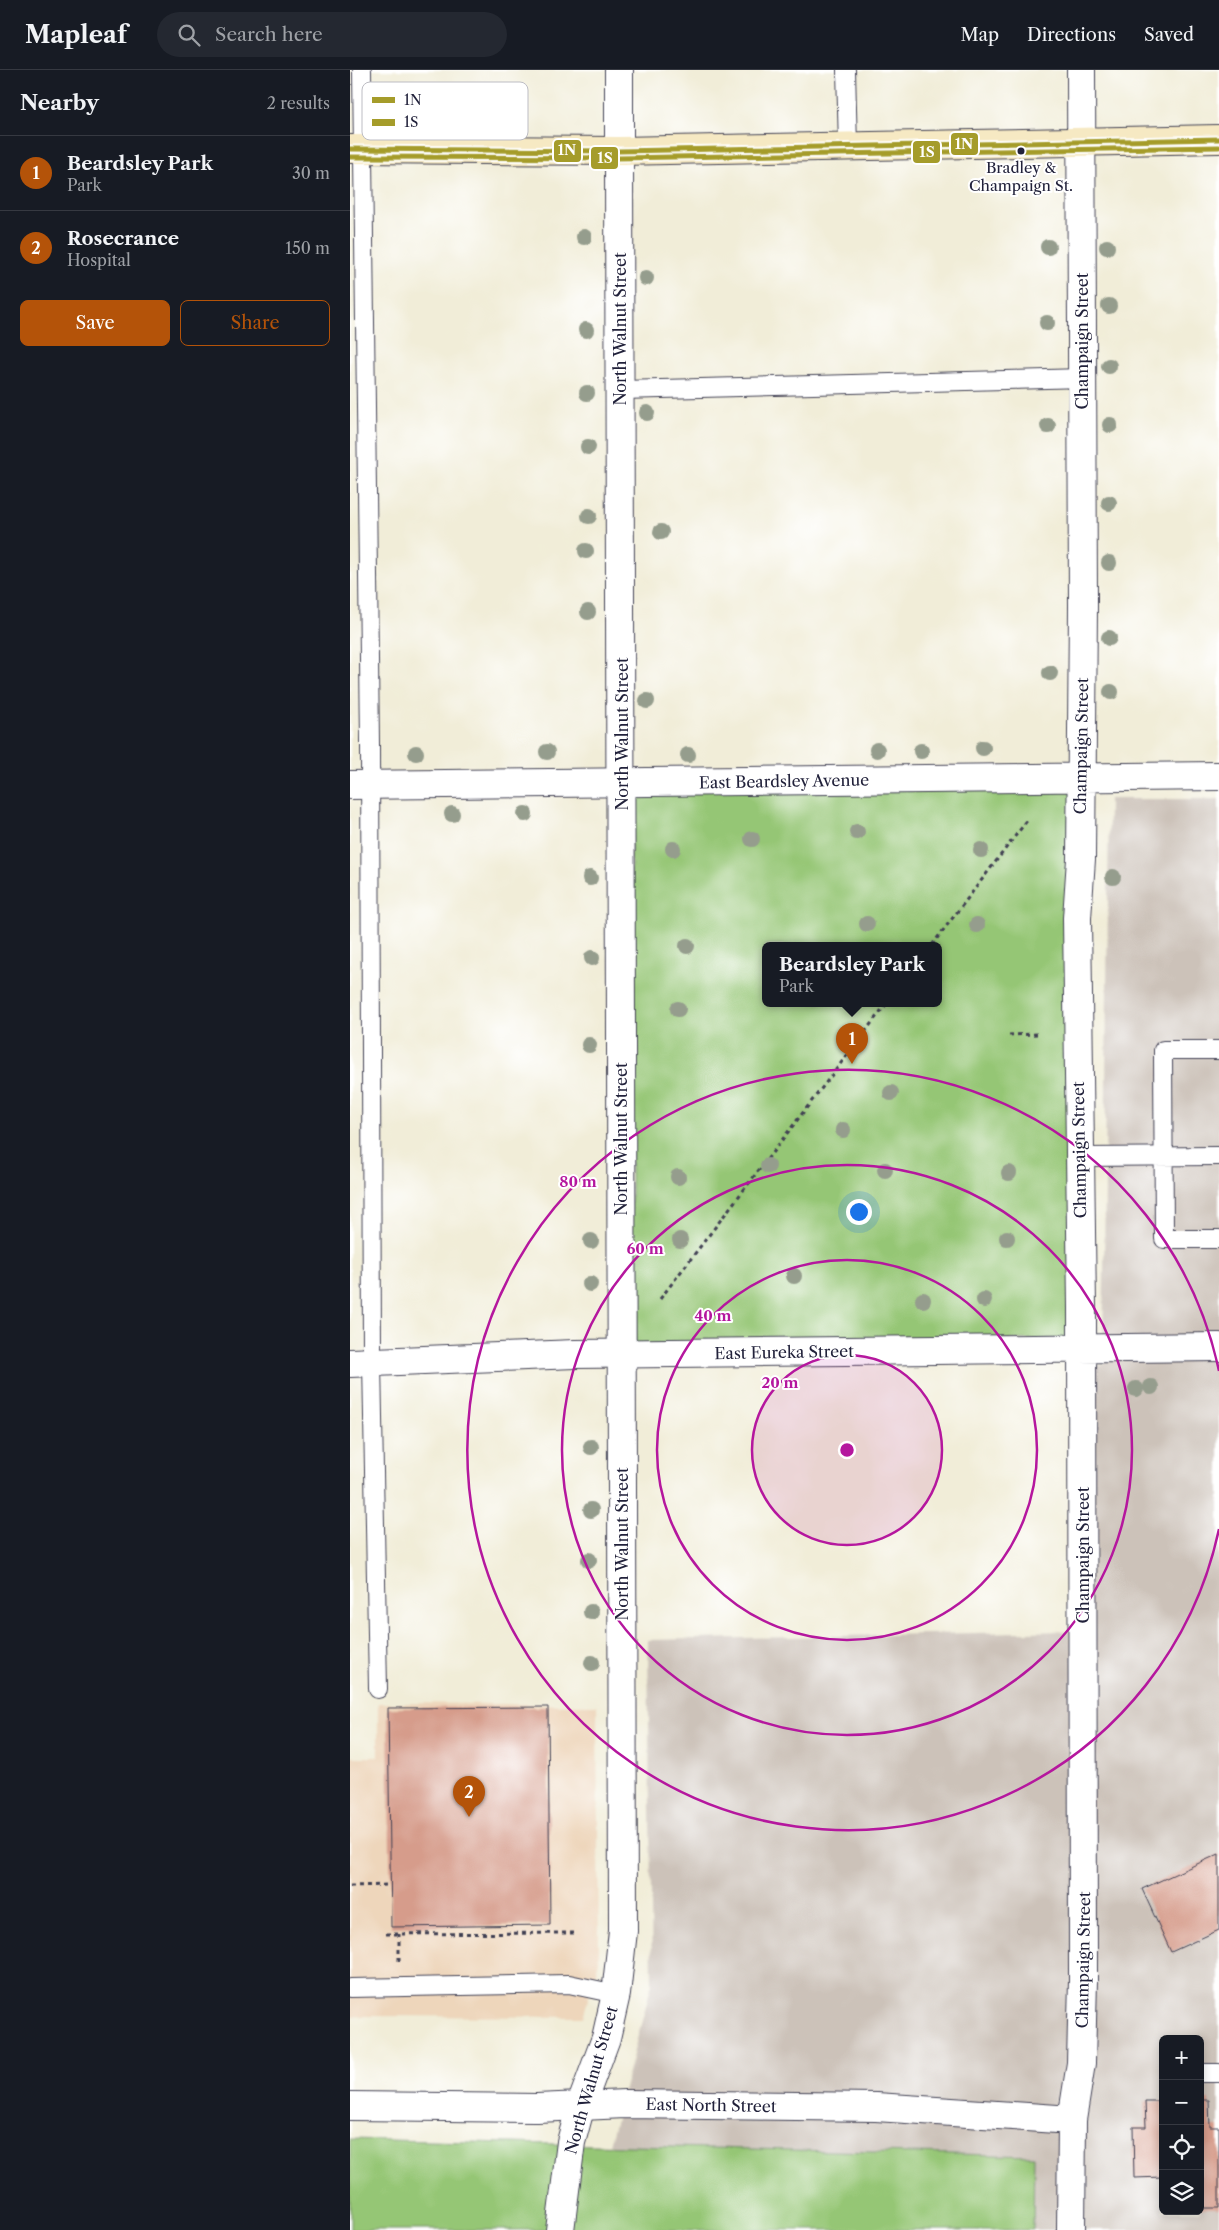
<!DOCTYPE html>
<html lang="en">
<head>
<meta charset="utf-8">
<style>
	:root { --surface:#171b24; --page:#242831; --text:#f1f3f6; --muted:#9ea1a6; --line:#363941; --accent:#b45309 }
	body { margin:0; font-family:"Libre Caslon Text",serif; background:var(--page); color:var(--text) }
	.controls { position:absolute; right:15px; bottom:15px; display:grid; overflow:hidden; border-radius:8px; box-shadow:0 2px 8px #0003 }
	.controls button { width:45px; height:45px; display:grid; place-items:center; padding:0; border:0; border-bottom:1px solid var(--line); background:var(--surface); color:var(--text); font:25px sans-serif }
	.you { position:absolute; left:508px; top:1141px; width:18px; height:18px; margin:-12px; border:4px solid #fff; border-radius:50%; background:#1a73e8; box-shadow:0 0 0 8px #1a73e833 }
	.badge { display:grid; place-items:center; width:32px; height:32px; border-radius:50%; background:var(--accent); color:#fff; font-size:16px; font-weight:700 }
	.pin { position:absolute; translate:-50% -41px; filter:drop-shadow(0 1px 2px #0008) }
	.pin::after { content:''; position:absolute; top:26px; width:18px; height:15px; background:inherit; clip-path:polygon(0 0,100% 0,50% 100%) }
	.popup { position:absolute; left:412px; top:872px; width:180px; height:65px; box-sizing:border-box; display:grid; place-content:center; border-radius:8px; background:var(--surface); filter:drop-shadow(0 1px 4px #0005); font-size:16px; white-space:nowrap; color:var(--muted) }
	.popup b { font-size:19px; color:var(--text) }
	.popup::after { content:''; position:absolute; left:50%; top:100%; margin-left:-10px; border:10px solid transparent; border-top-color:var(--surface) }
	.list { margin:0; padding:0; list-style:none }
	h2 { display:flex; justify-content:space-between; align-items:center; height:65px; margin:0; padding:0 20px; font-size:21px }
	h2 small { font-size:16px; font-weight:400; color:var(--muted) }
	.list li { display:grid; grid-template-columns:32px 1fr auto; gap:15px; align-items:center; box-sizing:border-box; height:75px; padding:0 20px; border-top:1px solid var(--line) }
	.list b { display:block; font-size:19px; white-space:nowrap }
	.list p { margin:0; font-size:16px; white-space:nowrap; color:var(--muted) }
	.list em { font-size:16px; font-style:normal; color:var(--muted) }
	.actions { display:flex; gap:10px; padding:15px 20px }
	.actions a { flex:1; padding:11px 0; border:1px solid var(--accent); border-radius:8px; text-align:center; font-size:18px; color:var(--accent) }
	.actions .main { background:var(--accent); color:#fff }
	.icon { flex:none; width:28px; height:28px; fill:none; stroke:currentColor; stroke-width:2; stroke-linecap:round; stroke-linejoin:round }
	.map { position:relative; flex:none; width:869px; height:2160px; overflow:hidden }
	header { display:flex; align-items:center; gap:30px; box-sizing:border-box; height:70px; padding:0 25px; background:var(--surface); border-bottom:1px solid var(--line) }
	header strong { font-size:24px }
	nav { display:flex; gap:28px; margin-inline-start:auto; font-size:18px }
	.search { width:350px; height:45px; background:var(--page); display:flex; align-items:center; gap:12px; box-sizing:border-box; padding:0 18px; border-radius:28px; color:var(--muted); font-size:19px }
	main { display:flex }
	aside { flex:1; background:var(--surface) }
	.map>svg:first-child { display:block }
	.built { fill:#eed6bb }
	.industrial { fill:#ccc2b9; fill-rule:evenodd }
	.green { fill:#95c675; stroke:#5c7458; fill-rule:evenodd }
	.building { fill:#d69c8b }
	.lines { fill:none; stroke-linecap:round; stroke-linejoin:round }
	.service-casing { stroke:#414053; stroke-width:20 }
	.minor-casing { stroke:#414053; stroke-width:30 }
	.tertiary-casing { stroke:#414053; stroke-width:30 }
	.secondary-casing { stroke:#414053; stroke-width:30 }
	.path { stroke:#414053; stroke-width:3; stroke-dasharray:4 4; stroke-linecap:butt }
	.service { stroke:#fff; stroke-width:18 }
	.minor { stroke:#fff; stroke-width:28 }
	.tertiary { stroke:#fff; stroke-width:28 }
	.secondary { stroke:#f6e9c3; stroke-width:28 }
	.bus-1-casing { stroke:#fff; stroke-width:9 }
	.bus-2-casing { stroke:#fff; stroke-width:9 }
	.bus-1 { stroke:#a59c2a; stroke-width:5 }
	.bus-2 { stroke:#a59c2a; stroke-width:5 }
	.tree { fill:#959d8d }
	.ring { fill:none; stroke:#b5179e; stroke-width:2.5 }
	.bus-dot { fill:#22223b; stroke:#fff; stroke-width:2 }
	.labels { text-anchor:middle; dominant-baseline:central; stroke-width:4; stroke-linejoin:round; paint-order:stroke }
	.bus-label { font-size:15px; fill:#22223b; stroke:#fff }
	.street-label { font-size:16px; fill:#22223b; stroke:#fff }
	.key { fill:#fff; stroke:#bdbdc4; stroke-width:1 }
	.key-label { font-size:14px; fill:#22223b }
	.centre { fill:#b5179e; stroke:#fff; stroke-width:2.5 }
	.ring-label { font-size:15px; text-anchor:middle; font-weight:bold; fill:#b5179e; stroke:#fff; stroke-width:4; stroke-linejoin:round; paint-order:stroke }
	.line-badge { stroke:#fff; stroke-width:2 }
	.badge-label { font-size:14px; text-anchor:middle; font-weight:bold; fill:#fff }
</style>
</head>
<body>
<header>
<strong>Mapleaf</strong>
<div class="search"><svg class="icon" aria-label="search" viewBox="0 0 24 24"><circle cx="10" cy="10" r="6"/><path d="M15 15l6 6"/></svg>Search here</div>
<nav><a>Map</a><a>Directions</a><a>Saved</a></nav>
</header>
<main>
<aside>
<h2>Nearby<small>2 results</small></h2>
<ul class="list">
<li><span class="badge">1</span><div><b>Beardsley Park</b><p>Park</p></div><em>30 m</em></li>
<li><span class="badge">2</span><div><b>Rosecrance</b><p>Hospital</p></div><em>150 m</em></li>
</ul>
<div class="actions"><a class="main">Save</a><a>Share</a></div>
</aside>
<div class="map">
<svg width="869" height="2160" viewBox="0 0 869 2160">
	<rect width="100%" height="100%" fill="#fff"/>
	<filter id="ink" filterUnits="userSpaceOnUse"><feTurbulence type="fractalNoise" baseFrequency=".02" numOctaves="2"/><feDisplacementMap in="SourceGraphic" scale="10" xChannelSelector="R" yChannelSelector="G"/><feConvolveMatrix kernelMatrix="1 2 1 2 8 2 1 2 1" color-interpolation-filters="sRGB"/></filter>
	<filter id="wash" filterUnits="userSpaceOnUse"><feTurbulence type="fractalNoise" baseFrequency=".0096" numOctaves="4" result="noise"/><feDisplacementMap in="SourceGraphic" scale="20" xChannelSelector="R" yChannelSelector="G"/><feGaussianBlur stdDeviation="1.12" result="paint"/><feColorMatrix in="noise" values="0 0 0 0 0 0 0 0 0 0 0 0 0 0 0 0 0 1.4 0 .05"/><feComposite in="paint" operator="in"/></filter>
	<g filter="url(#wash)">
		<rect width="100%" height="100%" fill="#f1edd8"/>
		<path class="built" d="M28,1633l219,2 2,256 -16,56 -233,-1v-259h28z"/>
		<path class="industrial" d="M759,729h110v1431h-869v-91l259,6 43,-162 -4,-343 424,-9v-261l31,-5zM813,1969h37v172h-37z"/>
		<path class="green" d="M724,712l-1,557 -442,6v-556zM416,875h172v58h-172z
			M0,2069l684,17 -1,74h-683z"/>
		<g id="blocks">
			<path class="building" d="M198,1637l2,218 -159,2 -3,-219z
				M869,1784v76l-48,22 -29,-63z
				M850,2030h9l1,27h9v81h-19z
				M795,2031h18v76l-29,1 -1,-51h13z"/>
		</g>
	</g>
	<g filter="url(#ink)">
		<use href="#blocks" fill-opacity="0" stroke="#414053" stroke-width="1"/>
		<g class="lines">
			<defs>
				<path id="service" d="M12,0l8,673 2,619 6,327
					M496,0l2,77
					M271,320l462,-12
					M869,980h-56l1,189h55
					M729,1087l140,-1
					M0,1918l219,-4 47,10
					M850,2003h19"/>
				<path id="minor" d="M269,0v81
					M0,715l869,-9
					M0,1293l225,-9 644,-7
					M0,2036l187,2 88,-4 251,3 196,13
					M721,2160l1,-110 9,-57 2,-83 -1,-672 -5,-390 4,-59 2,-254 -2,-535"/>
				<path id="tertiary" d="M210,2160l11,-88 10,-37 25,-67 10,-44 7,-63 -4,-1780"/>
				<path id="secondary" d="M0,79l269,2 600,-12"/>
			</defs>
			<use href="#service" class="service-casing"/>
			<use href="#minor" class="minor-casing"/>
			<use href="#tertiary" class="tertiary-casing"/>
			<use href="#secondary" class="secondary-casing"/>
			<path class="path" d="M582,875l97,-127
				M659,965l31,-1
				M310,1229l227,-296
				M0,1816l40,-1
				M36,1864l190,-1
				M49,1891v-27"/>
			<use href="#service" class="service"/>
			<use href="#minor" class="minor"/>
			<use href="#tertiary" class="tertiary"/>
			<use href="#secondary" class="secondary"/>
			<defs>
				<path id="bus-1" d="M0,79l269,2 600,-12"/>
				<path id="bus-2" d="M0,87l269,1 600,-11"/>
			</defs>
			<use href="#bus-1" class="bus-1-casing"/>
			<use href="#bus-2" class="bus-2-casing"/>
			<use href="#bus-1" class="bus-1"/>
			<use href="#bus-2" class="bus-2"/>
		</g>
		<g class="tree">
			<circle cx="234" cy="167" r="8"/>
			<circle cx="698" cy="177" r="8"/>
			<circle cx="757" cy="177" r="8"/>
			<circle cx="296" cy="208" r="8"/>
			<circle cx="759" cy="236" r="8"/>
			<circle cx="697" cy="253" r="8"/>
			<circle cx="236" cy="260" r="8"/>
			<circle cx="759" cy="296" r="8"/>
			<circle cx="237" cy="323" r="8"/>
			<circle cx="297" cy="343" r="8"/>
			<circle cx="760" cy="355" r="8"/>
			<circle cx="698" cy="356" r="8"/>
			<circle cx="238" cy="377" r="8"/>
			<circle cx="759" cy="433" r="8"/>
			<circle cx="239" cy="446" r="8"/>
			<circle cx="311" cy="462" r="8"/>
			<circle cx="236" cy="481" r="8"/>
			<circle cx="759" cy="493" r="8"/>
			<circle cx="238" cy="542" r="8"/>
			<circle cx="759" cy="568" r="8"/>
			<circle cx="700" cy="603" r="8"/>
			<circle cx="761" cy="622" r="8"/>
			<circle cx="297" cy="631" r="8"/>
			<circle cx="633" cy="678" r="8"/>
			<circle cx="527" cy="680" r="8"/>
			<circle cx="571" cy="681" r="8"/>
			<circle cx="197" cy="682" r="8"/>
			<circle cx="66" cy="683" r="8"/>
			<circle cx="338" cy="685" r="8"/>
			<circle cx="102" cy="744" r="8"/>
			<circle cx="175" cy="744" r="8"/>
			<circle cx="507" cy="762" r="8"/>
			<circle cx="402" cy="769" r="8"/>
			<circle cx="323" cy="779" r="8"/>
			<circle cx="631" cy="780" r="8"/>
			<circle cx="763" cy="807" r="8"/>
			<circle cx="240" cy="808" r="8"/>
			<circle cx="517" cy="854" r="8"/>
			<circle cx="627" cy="855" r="8"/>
			<circle cx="337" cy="876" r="8"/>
			<circle cx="242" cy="888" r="8"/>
			<circle cx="328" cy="939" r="8"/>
			<circle cx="239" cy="975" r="8"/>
			<circle cx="541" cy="1023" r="8"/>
			<circle cx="493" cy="1060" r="8"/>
			<circle cx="418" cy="1096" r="8"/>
			<circle cx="535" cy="1100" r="8"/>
			<circle cx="659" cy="1103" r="8"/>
			<circle cx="328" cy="1107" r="8"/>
			<circle cx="657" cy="1168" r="8"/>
			<circle cx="330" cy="1170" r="8"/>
			<circle cx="241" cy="1171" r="8"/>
			<circle cx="444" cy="1206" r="8"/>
			<circle cx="240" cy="1214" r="8"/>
			<circle cx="573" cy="1230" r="8"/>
			<circle cx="634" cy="1230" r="8"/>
			<circle cx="801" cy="1317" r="8"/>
			<circle cx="786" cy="1319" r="8"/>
			<circle cx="241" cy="1377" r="8"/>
			<circle cx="241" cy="1440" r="8"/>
			<circle cx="239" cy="1490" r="8"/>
			<circle cx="241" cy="1542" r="8"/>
			<circle cx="242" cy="1593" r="8"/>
		</g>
	</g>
	<circle cx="497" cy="1380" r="95" fill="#b5179e" fill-opacity=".12"/>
	<g class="ring">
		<circle cx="497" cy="1380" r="95"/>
		<circle cx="497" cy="1380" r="190"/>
		<circle cx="497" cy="1380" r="285"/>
		<path d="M869 1459A380 380 0 1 1 869 1301"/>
	</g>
	<circle class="bus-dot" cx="671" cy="81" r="4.5"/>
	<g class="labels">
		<g class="bus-label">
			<text x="671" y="97">Bradley &amp;<tspan x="671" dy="18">Champaign St.</tspan></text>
		</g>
		<g class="street-label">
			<text transform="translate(270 259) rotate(-90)">North Walnut Street</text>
			<text transform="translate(732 271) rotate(-90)">Champaign Street</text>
			<text transform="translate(272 664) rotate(-90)">North Walnut Street</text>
			<text transform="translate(731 676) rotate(-89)">Champaign Street</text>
			<text transform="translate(434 711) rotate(-1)">East Beardsley Avenue</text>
			<text transform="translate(271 1069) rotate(-90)">North Walnut Street</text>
			<text transform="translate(729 1080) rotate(-91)">Champaign Street</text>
			<text transform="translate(434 1282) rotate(-1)">East Eureka Street</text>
			<text transform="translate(272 1474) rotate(-90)">North Walnut Street</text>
			<text transform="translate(733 1485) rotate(-90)">Champaign Street</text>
			<text transform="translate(733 1890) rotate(-89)">Champaign Street</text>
			<text transform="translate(241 2010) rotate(-74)">North Walnut Street</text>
			<text transform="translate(361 2035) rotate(1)">East North Street</text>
		</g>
	</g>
	<rect x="12" y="12" width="166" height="58" rx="8" class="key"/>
	<rect x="22" y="27" width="23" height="6" fill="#a59c2a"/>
	<rect x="22" y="49" width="23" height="7" fill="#a59c2a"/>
	<g class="key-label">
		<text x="54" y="35">1N</text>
		<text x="54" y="57">1S</text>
	</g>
	<circle cx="497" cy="1380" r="8" class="centre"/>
	<g class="ring-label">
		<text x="228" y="1117">80 m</text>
		<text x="295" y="1184">60 m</text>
		<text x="363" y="1251">40 m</text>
		<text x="430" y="1318">20 m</text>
	</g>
	<g class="line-badge">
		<rect x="600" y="62" width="29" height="24" rx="5" fill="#a59c2a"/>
		<rect x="203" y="69" width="29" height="24" rx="5" fill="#a59c2a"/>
		<rect x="562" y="70" width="29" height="24" rx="5" fill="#a59c2a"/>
		<rect x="240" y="76" width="29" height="24" rx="5" fill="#a59c2a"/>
	</g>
	<g class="badge-label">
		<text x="614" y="79">1N</text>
		<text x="217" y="85">1N</text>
		<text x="577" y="87">1S</text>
		<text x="255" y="93">1S</text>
	</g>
</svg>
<div class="controls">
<button>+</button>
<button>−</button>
<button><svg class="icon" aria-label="locate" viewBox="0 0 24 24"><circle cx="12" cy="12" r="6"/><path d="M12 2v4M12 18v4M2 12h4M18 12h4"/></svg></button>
<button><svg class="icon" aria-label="layers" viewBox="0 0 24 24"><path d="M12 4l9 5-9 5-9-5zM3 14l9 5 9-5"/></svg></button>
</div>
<div class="you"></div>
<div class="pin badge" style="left:502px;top:994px">1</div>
<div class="popup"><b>Beardsley Park</b>Park</div>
<div class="pin badge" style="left:119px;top:1747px">2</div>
</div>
</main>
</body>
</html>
